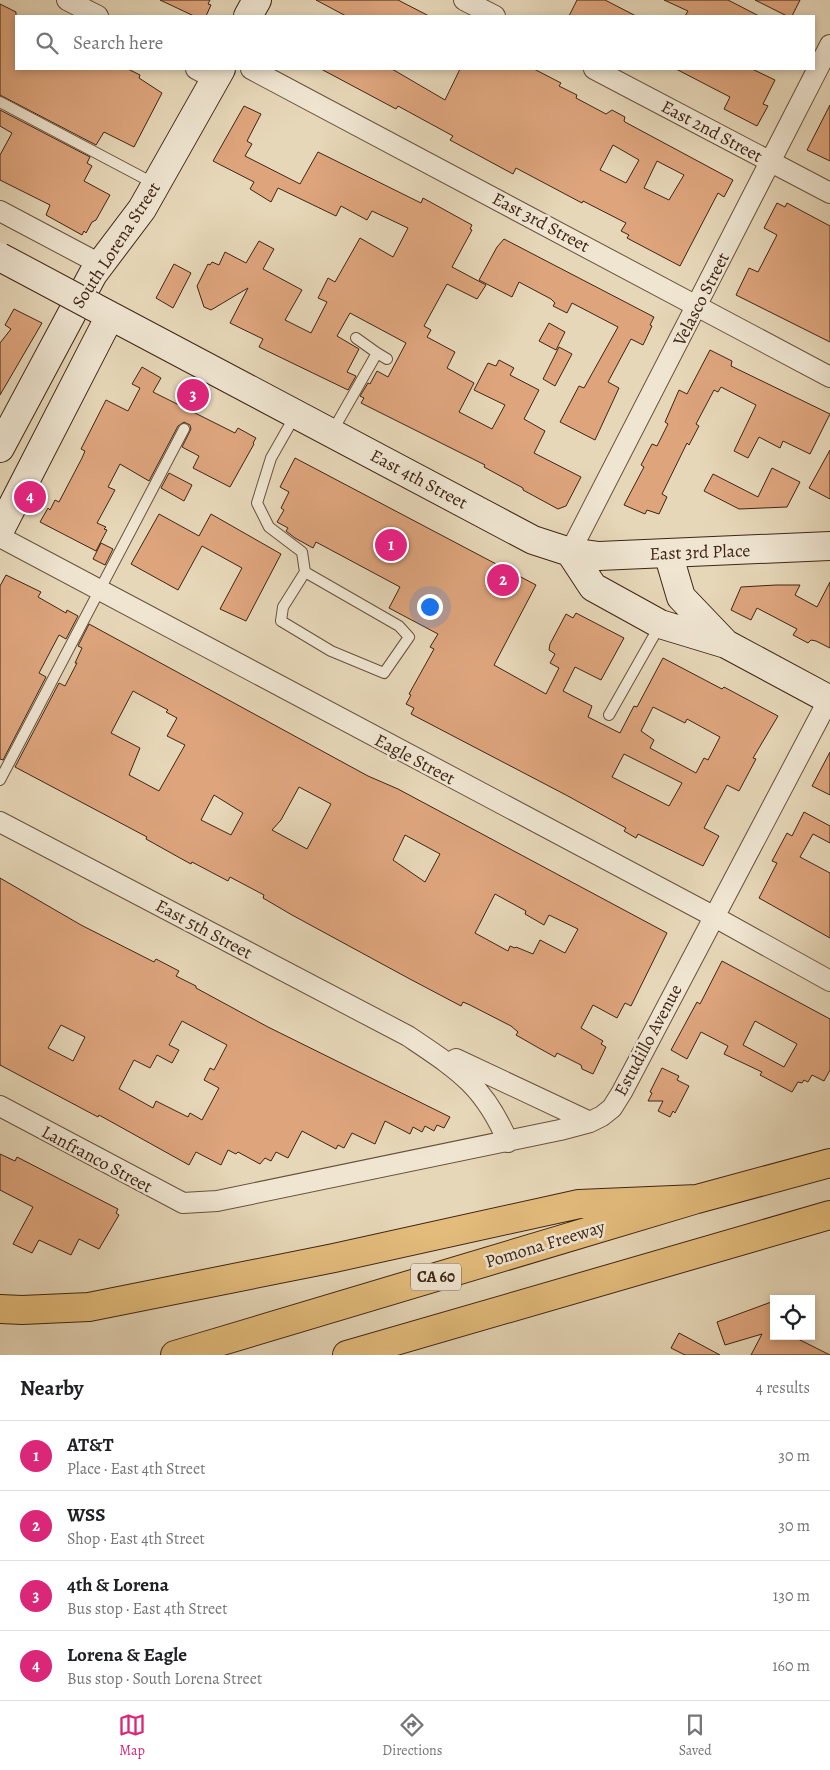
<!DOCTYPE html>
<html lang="en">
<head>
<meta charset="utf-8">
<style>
	:root { --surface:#fff; --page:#f6f6f6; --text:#202124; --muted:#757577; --line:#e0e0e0; --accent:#db2777 }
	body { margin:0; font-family:Alegreya,serif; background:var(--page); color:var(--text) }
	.controls { position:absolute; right:15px; bottom:15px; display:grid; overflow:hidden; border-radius:0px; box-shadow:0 2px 8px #0003 }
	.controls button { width:45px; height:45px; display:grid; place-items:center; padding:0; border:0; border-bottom:1px solid var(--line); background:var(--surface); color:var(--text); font:25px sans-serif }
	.you { position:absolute; left:429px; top:606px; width:18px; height:18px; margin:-12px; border:4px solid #fff; border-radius:50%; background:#1a73e8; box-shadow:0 0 0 8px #1a73e833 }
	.badge { display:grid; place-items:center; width:32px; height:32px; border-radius:50%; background:var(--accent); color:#fff; font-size:16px; font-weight:700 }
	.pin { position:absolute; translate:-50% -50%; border:2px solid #fff; box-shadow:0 1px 5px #0006 }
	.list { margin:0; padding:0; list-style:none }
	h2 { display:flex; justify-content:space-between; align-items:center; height:65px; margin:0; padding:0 20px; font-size:21px }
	h2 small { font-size:16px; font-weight:400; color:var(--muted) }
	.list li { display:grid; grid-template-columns:32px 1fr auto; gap:15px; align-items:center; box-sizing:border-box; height:70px; padding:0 20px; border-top:1px solid var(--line) }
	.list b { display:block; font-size:19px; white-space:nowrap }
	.list p { margin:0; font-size:16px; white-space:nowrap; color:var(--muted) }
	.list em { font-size:16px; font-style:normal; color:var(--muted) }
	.icon { flex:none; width:28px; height:28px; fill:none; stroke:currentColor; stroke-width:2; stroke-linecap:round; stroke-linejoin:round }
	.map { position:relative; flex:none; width:830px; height:1355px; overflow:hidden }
	.search { position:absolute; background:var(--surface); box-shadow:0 2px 8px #0003; left:15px; right:15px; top:15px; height:55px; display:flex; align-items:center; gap:12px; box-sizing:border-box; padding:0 18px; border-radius:0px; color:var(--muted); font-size:19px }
	.sheet { height:345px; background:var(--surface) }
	nav { display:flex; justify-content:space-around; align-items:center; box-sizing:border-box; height:70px; border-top:1px solid var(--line); background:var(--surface); font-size:14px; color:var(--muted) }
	nav a { display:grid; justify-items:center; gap:2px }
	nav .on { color:var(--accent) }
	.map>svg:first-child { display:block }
	.building { fill:#dea57d; stroke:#3f2514; fill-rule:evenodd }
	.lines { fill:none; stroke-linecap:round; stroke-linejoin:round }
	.lane-casing { stroke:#69523d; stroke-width:12 }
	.street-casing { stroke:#69523d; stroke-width:22 }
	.secondary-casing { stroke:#3f2514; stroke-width:30 }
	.highway-casing { stroke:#3f2514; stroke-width:30 }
	.lane { stroke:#efe5d1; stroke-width:10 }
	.street { stroke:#efe5d1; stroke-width:20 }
	.secondary { stroke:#efe5d1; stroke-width:28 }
	.highway { stroke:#e3bc7c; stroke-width:28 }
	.secondary-bridge-casing { stroke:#3f2514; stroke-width:30; stroke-linecap:butt }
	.secondary-bridge { stroke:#efe5d1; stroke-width:28 }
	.labels { text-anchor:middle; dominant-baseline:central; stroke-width:5; stroke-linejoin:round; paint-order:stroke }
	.shield { fill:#efe5d1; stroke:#745f4d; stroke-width:1 }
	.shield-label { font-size:16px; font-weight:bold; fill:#3f2514 }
	.street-label { font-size:18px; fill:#3f2514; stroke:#efe5d1 }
</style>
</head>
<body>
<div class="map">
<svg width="830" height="1355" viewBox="0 0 830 1355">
	<rect width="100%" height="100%" fill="#e6d7b8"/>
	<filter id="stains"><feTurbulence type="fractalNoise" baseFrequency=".004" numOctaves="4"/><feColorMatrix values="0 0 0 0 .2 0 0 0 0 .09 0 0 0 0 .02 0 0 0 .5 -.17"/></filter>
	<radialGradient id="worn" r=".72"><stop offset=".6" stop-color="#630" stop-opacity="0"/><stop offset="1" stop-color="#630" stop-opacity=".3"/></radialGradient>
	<path class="building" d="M160,0h50l-2,4 3,1 -5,11h-12z
		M316,0h82l31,16h-83z
		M577,0h28l31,16h-67z
		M664,0h64l31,16h-74l3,-5z
		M755,0h45l-8,16h-5z
		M0,4l16,8v57h112l12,6 -1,3 23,15 -28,54 -30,-15 -8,13 -96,-50z
		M321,69h71l53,31 15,-31h74l27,14 -2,3 18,9 -1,3 30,16 6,-4 13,7 -1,4 1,1 108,58 -9,17 -6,-4 -38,73 -53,-28 2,-3 -8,-4 5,-8 -43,-22 -1,2 -66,-35 -3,6 -63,-34 3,-4 -55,-30 -2,3zM613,145l26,15 -13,23 -26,-13zM657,161l27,14 -15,25 -25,-12z
		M676,69h76l23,11 -12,24 5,2 -11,20 -33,-17 6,-12z
		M830,105v56l-23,-11z
		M244,106l17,8 -14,27 5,3 -7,12 55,28 18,-32 103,51 2,-5 49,27 -2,4 2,1 -20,37 34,18 -9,14 -30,-15 -23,42 7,4 -4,7 28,15 -8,16 27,15 -15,29 33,17 13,-24 -31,-15 14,-27 8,3 3,-6 15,8 -4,7 29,15 -15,29 21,12 -11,22 47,24 -15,29 -8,3 -35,-19v-2l-39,-21 1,-2 -124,-62 3,-5 -4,-2 8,-13 2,1 7,-13 11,6 18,-34 -56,-30 -13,23 22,13 -12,23 9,4 -8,14 -89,-43 4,-8 -33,-16 18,-35 -37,22 -7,-3 -7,-21 11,-22 2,1 2,-3 7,3 6,-13 21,11 13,-22 15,8 -11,20 39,21 -17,30 26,13 16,-31 -9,-4 10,-20 7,4 25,-44 33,19 15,-29 -36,-17 -5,9 -26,-14 -5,10 -58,-28 -7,14 -21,-13 4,-7 -41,-21z
		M0,110l90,47 -3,6 5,3 -8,15 26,14 -14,25 -4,2 -6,11 -2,-2 -2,4 -36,-20 4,-10 -50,-25v-25l12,-22 -12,-7z
		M777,203l8,4 2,-4 43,23v116l-94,-47 13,-27 9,4 19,-37 -13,-7z
		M504,239l150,78 -4,8 2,1 -9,19 -12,-6 -23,43 11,6 -24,52 -35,-18 19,-36 5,2 34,-61 -46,-24 -5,10 -14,-7 2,-3 -4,-4 -32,-17 -7,15 -33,-17 18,-33z
		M174,264l17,9 -18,35 -17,-10z
		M14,309l28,14 -42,72v-52l11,-14 -6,-4z
		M549,323l16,9 -9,18 -17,-9z
		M559,347l13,7 -17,32 -12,-7z
		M710,350l22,11 -1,5 99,48 -20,40 -27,-13 -3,7 -21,-11 -11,21 -14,-7 22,-46 -35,-18 -3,5 -4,-2 -18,34 3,2 -10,19 -2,-2 -25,51 5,3 -8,17 -12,-4 -2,4 -21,-9 20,-38 -3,-2 11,-21 5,2 11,-22 -3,-2 14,-32 8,4z
		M142,367l19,11 -8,14 82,41 3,-5 18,10 -3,5 1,1 -24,43 -37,-19 6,-12 -17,-9 9,-18 -1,-4 -6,-3 -6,4 -29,55 -29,-17 -12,23 7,3 -18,33 9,4 -2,2 3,1 -11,21 -56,-29 8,-14 2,2 5,-10 4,2 23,-44 3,-7 -4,-2 25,-49 22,11 12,-23 -8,-4z
		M830,450v49l-21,-11z
		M295,458l241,127 -42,80 25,14 27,15 13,-26 -9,-5 5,-9 -6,-4 1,-6 16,-30 7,4 3,-5 48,25 -23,42 -26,-13 -12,24 29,15 -4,11 32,16 14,-27 3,1 26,-49 59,31 2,-2 54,29 -25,42 3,1 -17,32 -12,-6 -23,43 15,8 -16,30 -65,-32 -2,4 -12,-7 2,-3 -60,-33 -155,-81 3,-6 -8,-4 5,-9 -2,-1 25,-45 -4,-2 8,-13 -49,-26 11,-21 -84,-45 -3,6 -18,-10 -9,-7 2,-3 -11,-6 7,-12 -3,-2 8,-16 -9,-5zM653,707l32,16 2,-4 33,18 -12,23 -4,-2 -8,15 -46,-25 4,-8 -13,-9zM624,754l58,29 -13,23 -57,-29z
		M772,468l28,14 -13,25 -48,2 -35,-18 9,-17 45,23z
		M169,473l23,12 -8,16 -23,-13z
		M159,514l40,22 12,-22 70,40 -35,67 -26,-12 22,-41 -40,-22 -24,44 -47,-26z
		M101,543l12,6 -8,16 -12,-6z
		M6,575l35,17 -3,5 28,16 1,-3 11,6 -12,23 -7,-4 -20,38 7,4 -43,83 -3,-1v-173z
		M830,582v66l-14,-7 -5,-1 -3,3 -15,-8 4,-6 -40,-21 -6,12 -20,-10 10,-23 35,-2h24l-5,10 22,12z
		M89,624l279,152 30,13 269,144 -36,73 -6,-3 -8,15 -24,-13 -12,23 22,13 -2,3 5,3 -13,27 -11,-5 -1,-4 -24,-12 -2,4 -18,-10 -21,-12 2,-3 -7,-6 -41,-21 -7,-3 -2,4 -53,-28 -116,-63 -29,-17 1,-3 -34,-18 -2,4 -36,-19 -1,2 -11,-6 -34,-19 1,-2 -132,-70 44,-84 6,3 12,-23h-2l7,-15 -4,-2zM133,691l35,19 -2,2 11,6 -10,18 18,9 -26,46 -30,-16 11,-27 -29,-15zM299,787l32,17 -24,45 -35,-19 9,-10zM214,795l29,18 -12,22 -30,-15zM405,835l35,19 -15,28 -32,-22zM495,894l31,17 -1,3 19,11 5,-10 29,14 -13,24 -25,-13 -7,14 -17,-7 -1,1 -5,-2 -2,5 -33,-18z
		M830,752v43l-18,-9z
		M804,812l26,14v17l-17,-9 -13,23 30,16v65l-71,-40 18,-35 -5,-2 15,-28 5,3z
		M0,878l81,47 73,37 2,-3 23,12 -3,5 20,10v2l72,39 182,90 -6,11 -7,-3 -3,6 -9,-5 -3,6 -9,-5 -3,7 -25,-13 -10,23 -23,-11 -8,15 -6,-3 -2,4 -34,-18 -14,27 -12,-6 -5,9 -6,-3 -5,6 -22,-12 -2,2 -8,-4 -7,15 -25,-13 -7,13 -90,-50 -1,2 -98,-52zM182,1021l45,24 -13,25 -4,-2 -6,12 15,8 -17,32 -12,-7 -2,4 -32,-16 -3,7 -34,-19 15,-29 16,8 7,-13 15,8 7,-13 -10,-5zM61,1025l24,12 -12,24 -25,-13z
		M722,961l108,58v51l-6,11 -12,-6 -4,7 -4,-2 -2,3 -4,-1 -6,10 -32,-17 2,-3 -38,-18 4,-8 -27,-14 -14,27 -16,-9 26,-48 3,2zM755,1021l42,23 -13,23 -41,-22z
		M662,1068l17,8 -2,4 12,6 -14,27 -2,-2 -3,6 -12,-6 5,-10h-15l4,-8 -2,-1z
		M0,1154l15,7 2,-4 101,52 -2,4 3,2 -20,34 -20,-10 -8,16 -32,-15 -7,13 -19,-9 20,-37 -33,-17z
		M774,1301v35h18l38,19h-79l11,-21 -37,11 -8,-23z
		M679,1333l41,22h-35l-14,-7z"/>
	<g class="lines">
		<defs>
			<path id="lane" d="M0,102l155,82
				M377,353l10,6
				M296,414l-25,44 -14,45 12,24 33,25 3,20 -22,35 -2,14 50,30 53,22 25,-36 -10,-11 -94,-54
				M332,432l45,-79 -21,-15
				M609,715l51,-90
				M0,780l184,-351"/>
			<path id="street" d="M67,0l31,16
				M464,0l31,16
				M196,69l19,10
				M251,69l579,308
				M594,69l236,124
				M0,211l100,53
				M0,537l713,379 117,65
				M570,552l260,-507
				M0,822l408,214c49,33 76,49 100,106
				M456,1059l134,63
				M0,1106l183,97 34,-2 343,-71 30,-8 12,-6 10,-8 10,-16 207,-393"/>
			<path id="secondary" d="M248,16l9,-16
				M92,306l441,234 37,12 29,4 231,-10
				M0,448l93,-174 49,-65 79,-140
				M0,530l110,-214
				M570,552l23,35 67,37 66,20 104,56
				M668,553l13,44 43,45"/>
			<path id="highway" d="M0,1309l22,1 67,-3 245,-49 245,-54 118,-5
				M175,1355l522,-156 133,-36
				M347,1355l483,-140"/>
		</defs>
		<use href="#lane" class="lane-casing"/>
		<use href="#street" class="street-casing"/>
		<use href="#secondary" class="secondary-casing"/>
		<use href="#highway" class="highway-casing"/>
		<use href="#lane" class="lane"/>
		<use href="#street" class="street"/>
		<use href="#secondary" class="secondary"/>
		<use href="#highway" class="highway"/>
		<defs>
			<path id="secondary-bridge" d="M0,257l92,49"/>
		</defs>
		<use href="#secondary-bridge" class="secondary-bridge-casing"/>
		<use href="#secondary-bridge" class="secondary-bridge"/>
	</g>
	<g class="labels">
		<rect class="shield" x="411" y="1263.5" width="50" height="27" rx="4"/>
		<g class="shield-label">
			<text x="436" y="1277">CA 60</text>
		</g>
		<g class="street-label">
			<text transform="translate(712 131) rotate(28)">East 2nd Street</text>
			<text transform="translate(541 222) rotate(28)">East 3rd Street</text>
			<text transform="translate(116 245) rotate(-57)">South Lorena Street</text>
			<text transform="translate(701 299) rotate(-63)">Velasco Street</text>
			<text transform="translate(419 479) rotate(28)">East 4th Street</text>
			<text transform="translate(700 552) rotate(-2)">East 3rd Place</text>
			<text transform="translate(415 759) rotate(28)">Eagle Street</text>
			<text transform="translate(204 929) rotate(28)">East 5th Street</text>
			<text transform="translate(648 1040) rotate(-62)">Estudillo Avenue</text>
			<text transform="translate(97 1159) rotate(28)">Lanfranco Street</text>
			<text transform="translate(545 1244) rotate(-17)">Pomona Freeway</text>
		</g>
	</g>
	<rect width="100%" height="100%" filter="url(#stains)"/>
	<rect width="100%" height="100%" fill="url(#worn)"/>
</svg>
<div class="controls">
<button><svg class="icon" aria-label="locate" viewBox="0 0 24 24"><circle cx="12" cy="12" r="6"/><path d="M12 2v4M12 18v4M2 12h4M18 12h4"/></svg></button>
</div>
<div class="you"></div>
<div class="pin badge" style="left:391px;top:545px">1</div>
<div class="pin badge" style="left:503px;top:580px">2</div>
<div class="pin badge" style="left:193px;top:395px">3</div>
<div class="pin badge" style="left:30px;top:497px">4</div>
<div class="search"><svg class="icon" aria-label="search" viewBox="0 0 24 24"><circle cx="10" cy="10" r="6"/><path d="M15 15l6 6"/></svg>Search here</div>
</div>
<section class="sheet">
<h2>Nearby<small>4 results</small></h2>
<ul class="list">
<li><span class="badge">1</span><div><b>AT&amp;T</b><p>Place · East 4th Street</p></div><em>30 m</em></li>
<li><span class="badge">2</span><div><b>WSS</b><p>Shop · East 4th Street</p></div><em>30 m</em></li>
<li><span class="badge">3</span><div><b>4th &amp; Lorena</b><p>Bus stop · East 4th Street</p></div><em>130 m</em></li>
<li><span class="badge">4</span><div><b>Lorena &amp; Eagle</b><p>Bus stop · South Lorena Street</p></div><em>160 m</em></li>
</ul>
</section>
<nav>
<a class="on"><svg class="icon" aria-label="map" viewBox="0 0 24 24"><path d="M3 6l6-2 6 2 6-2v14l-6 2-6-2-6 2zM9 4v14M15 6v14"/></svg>Map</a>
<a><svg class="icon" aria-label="directions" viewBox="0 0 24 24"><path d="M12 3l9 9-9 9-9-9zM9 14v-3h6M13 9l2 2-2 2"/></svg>Directions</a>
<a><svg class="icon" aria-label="saved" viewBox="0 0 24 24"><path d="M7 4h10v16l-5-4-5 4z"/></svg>Saved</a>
</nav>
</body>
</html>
